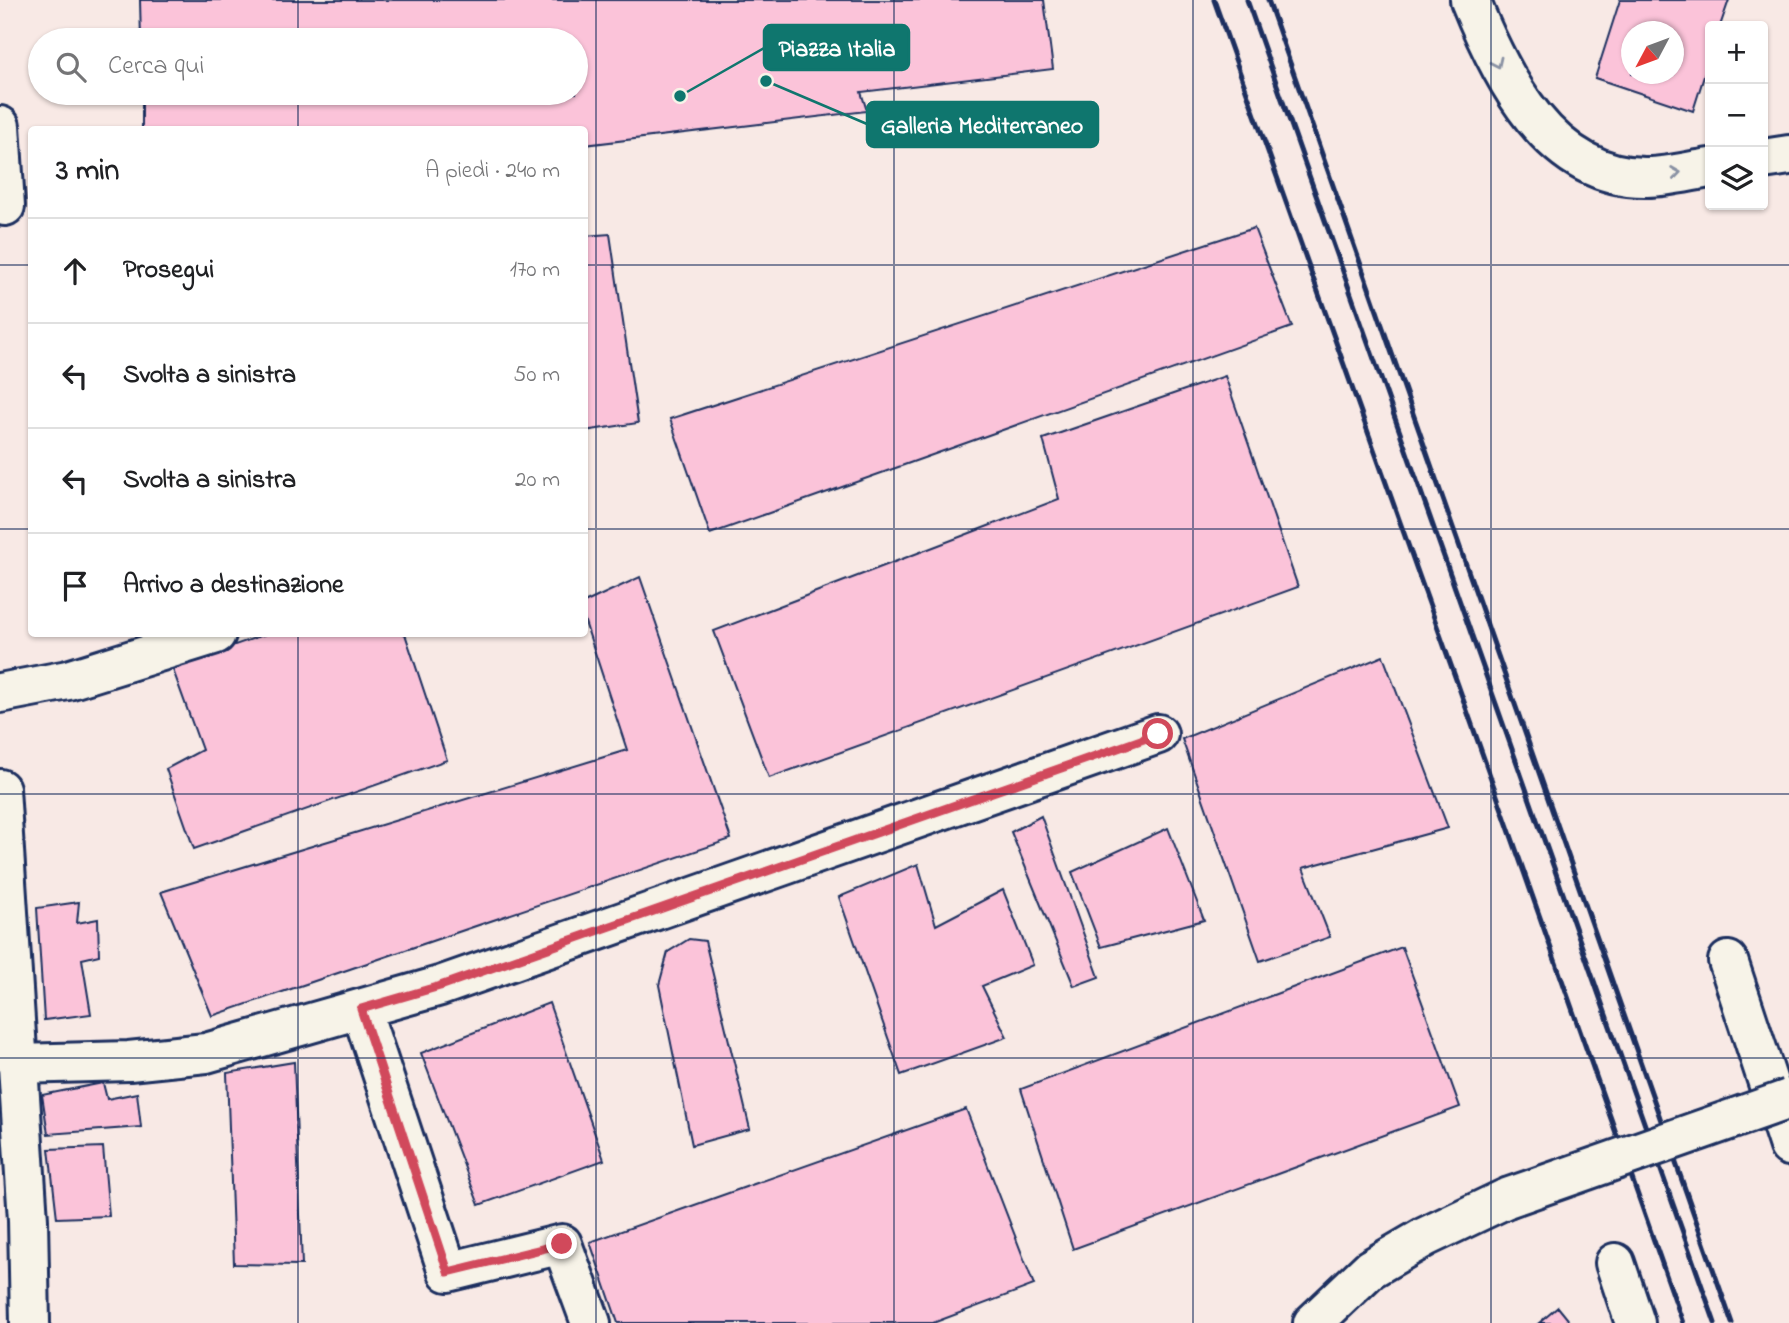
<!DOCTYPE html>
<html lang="it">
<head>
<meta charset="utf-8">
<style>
	:root { --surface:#fff; --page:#f2f2f2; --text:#202124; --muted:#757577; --line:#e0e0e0 }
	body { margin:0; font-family:"Indie Flower",sans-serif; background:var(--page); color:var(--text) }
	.controls { position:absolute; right:21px; top:21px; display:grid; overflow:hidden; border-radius:7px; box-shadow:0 2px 5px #0004 }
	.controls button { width:63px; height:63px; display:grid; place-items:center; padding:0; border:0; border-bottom:2px solid var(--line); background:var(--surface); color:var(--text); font:35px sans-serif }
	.compass { position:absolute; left:1621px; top:21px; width:63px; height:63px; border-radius:50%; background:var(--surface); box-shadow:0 2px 5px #0004; rotate:229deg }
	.stop { position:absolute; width:21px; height:21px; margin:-16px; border:5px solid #d1495b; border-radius:50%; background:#fff }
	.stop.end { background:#d1495b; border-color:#fff; box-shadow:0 2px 7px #0008 }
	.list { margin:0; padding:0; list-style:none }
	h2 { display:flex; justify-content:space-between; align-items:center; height:91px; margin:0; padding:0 28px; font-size:30px }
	h2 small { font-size:23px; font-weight:400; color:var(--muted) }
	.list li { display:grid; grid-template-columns:46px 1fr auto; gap:21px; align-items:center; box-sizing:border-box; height:105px; padding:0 28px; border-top:2px solid var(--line) }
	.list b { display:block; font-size:26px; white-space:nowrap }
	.list em { font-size:23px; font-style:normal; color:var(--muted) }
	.icon { flex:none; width:38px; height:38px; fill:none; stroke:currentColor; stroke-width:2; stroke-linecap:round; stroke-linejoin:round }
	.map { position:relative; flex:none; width:1789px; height:1323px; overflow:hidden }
	.search { position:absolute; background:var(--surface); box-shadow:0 2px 5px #0004; left:28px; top:28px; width:560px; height:77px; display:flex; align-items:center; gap:18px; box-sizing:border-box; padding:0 24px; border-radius:38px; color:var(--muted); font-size:26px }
	.panel { position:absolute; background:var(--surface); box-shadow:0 2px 5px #0004; left:28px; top:126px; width:560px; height:511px; border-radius:7px }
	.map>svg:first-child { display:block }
	.building { fill:#fbc3d9; stroke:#1b2f5e; stroke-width:2; fill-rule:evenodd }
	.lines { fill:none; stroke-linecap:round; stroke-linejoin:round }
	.minor-casing { stroke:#1b2f5e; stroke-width:44 }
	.major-casing { stroke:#1b2f5e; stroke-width:44 }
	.minor { stroke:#f7f3e8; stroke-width:38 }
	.major { stroke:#f7f3e8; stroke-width:38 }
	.rail { stroke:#1b2f5e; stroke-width:5 }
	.major-bridge-casing { stroke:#1b2f5e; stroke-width:44; stroke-linecap:butt }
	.major-bridge { stroke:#f7f3e8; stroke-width:38 }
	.oneway { stroke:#8991a3 }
	.route { stroke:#d1495b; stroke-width:9 }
	.grid { fill:none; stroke:#1b2f5e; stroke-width:2; stroke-opacity:0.55 }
	.leader { fill:none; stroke:#0f766e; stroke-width:2.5 }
	.callout-dot { fill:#0f766e; stroke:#f7f3e8; stroke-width:2.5 }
	.callout { fill:#0f766e; stroke:#0f766e; stroke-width:2.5 }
	.callout-label { font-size:24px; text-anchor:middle; font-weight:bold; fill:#fff }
</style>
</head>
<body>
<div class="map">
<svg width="1789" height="1323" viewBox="0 0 1789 1323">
	<rect width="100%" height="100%" fill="#f8e9e5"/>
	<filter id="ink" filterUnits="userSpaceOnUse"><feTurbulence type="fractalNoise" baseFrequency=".0143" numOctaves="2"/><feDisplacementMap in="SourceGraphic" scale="14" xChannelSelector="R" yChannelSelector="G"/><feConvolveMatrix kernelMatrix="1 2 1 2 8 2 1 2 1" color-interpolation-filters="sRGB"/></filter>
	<g filter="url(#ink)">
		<path class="building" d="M140,0h904l9,69 -192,23 6,19 -283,34v-15h-442v-37h434v-53h-435z
			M1620,0h109l-9,26h-10v31l-17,54 -98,-33zM1632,32h42v42h-42z
			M1254,228l38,99 -582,207 -40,-115z
			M610,234l28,189 -54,8v-195z
			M1225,376l73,211 -529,191 -55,-147 345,-132 -16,-60z
			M640,577l91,262 -519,177 -51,-124 466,-142 -43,-131v-16z
			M266,634h139l42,126 -253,89 -28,-80 36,-19 -30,-83z
			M1383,656l65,172 -145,40 27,69 -70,24 -78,-222z
			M1041,816l58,161 -25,9 -63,-154z
			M1168,828l36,92 -103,27 -29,-75z
			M918,864l18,61 67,-35 30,75 -51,21 25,51 -106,38 -62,-178z
			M79,902l-2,21 21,-4 1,36 -17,4 9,55 -47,6 -7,-112z
			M689,939l16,2 45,188 -58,16 -33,-160 9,-33z
			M1402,947l58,160 -387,142 -52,-160z
			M549,1003l55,157 -125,45 -58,-152z
			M294,1062l8,203 -68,-1 -7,-191z
			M103,1083l4,16 30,-6 4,34 -93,7 -6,-39z
			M966,1109l68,176 -101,38h-315l-28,-81z
			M103,1147l6,69 -52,2 -8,-69z
			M1558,1307l13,16h-32z"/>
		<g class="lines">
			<defs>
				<path id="minor" d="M1470,0c30,75 80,179 177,177 21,0 43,-6 63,-9
					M0,126l5,80
					M1763,159l26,-4
					M0,693l68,-13 148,-46
					M1728,961l61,185
					M361,1009l87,263 114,-28 29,79
					M18,1064l111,-3 77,-8 234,-67 718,-252
					M1615,1263l20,60"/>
				<path id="major" d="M0,789l28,431 2,103
					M1313,1323l57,-54 55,-32 82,-39"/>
			</defs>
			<use href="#minor" class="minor-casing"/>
			<use href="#major" class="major-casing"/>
			<use href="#minor" class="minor"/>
			<use href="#major" class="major"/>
			<path class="rail" d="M1214,0c160,440 312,882 469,1323
				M1247,0l468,1323
				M1268,0l464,1323"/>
			<defs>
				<path id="major-bridge" d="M1507,1198l282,-99"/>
			</defs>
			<use href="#major-bridge" class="major-bridge-casing"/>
			<use href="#major-bridge" class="major-bridge"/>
		</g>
		<defs><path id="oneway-chevron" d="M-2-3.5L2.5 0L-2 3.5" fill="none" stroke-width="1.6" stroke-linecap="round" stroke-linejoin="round" transform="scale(1.75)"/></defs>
		<g class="oneway">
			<use href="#oneway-chevron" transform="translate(1497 63) rotate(65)"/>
			<use href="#oneway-chevron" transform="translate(1676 173) rotate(-8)"/>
		</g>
	</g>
	<g class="lines" filter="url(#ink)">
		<path class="route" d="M562,1244l-114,28 -87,-263 79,-23 718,-252"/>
	</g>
	<path class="grid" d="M298,0v40M596,0v1323M894,0v1323M1193,0v1323M1491,0v1323M298,93v37M0,265h32M584,265h1205M0,529h32M584,529h1205M298,634v689M0,794h1789M0,1058h1789"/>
	<path class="leader" d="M680 96L764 48M766 81L867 124"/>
	<g class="callout-dot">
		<circle cx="680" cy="96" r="7"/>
		<circle cx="766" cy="81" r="7"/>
	</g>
	<g class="callout">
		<rect x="764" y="25" width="145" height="45" rx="7"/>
		<rect x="867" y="102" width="231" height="45" rx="7"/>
	</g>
	<g class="callout-label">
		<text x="837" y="56">Piazza Italia</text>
		<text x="982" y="133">Galleria Mediterraneo</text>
	</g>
</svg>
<div class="controls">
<button>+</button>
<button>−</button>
<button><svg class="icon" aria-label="layers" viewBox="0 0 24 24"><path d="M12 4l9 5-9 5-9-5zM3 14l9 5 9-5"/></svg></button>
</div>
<svg class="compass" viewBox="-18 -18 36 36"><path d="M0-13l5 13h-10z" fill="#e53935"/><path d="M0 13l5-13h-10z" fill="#757577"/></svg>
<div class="stop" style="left:1158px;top:734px"></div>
<div class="stop end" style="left:562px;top:1244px"></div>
<div class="search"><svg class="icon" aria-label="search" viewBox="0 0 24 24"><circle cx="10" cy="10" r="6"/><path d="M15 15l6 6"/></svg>Cerca qui</div>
<section class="panel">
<h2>3 min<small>A piedi · 240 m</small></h2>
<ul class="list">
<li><svg class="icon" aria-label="ahead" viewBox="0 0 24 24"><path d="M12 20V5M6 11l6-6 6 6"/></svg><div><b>Prosegui</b></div><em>170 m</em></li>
<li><svg class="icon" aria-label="left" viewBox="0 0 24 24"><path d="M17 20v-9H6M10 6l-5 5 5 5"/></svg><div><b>Svolta a sinistra</b></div><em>50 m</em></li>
<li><svg class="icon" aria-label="left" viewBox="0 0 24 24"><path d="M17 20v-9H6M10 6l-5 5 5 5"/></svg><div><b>Svolta a sinistra</b></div><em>20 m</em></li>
<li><svg class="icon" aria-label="arrive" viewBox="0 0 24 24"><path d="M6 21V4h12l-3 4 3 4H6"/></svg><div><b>Arrivo a destinazione</b></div></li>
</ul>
</section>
</div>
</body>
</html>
